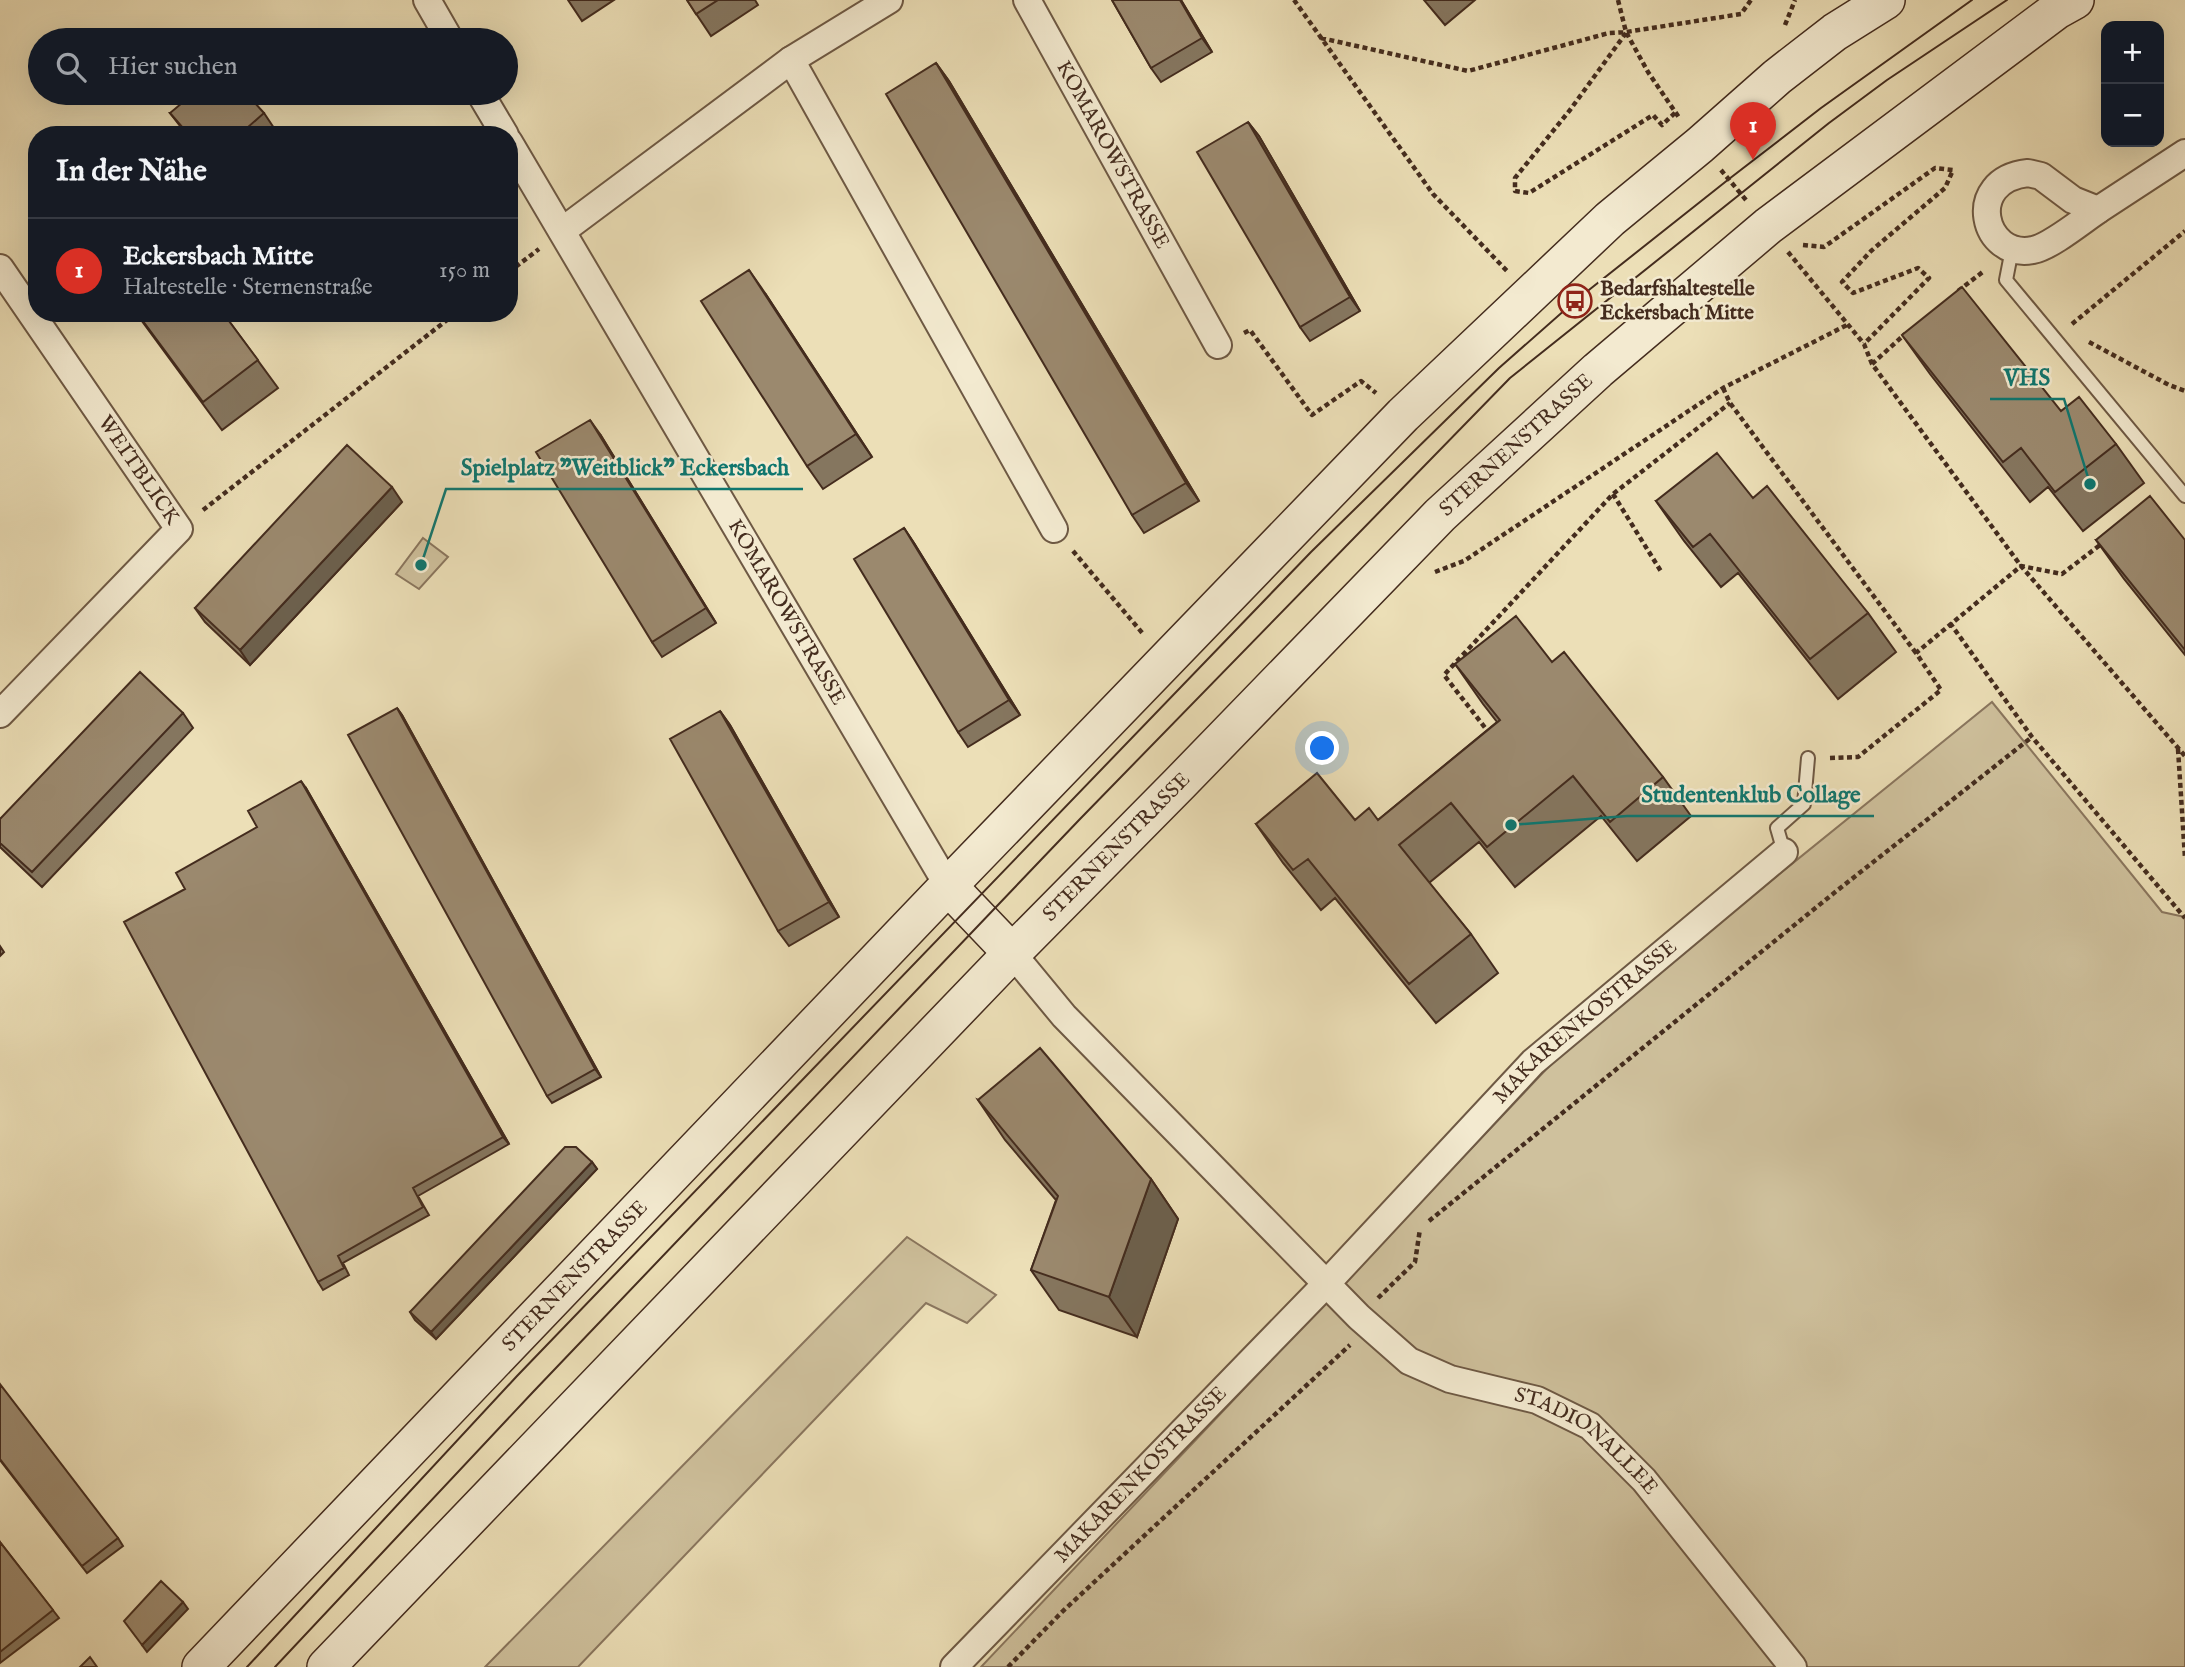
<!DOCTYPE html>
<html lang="de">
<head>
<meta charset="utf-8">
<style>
	:root { --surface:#171b24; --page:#20242c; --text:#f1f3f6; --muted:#9ea1a6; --line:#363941; --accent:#d93025 }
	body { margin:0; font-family:"IM FELL English",serif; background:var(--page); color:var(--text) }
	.controls { position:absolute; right:21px; top:21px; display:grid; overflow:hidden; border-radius:14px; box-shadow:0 7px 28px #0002 }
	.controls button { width:63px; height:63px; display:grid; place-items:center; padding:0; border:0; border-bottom:2px solid var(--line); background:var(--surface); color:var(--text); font:35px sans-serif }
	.you { position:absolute; left:1323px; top:749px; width:24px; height:24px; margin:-18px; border:5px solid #fff; border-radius:50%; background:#1a73e8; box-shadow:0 0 0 10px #1a73e833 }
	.badge { display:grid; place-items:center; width:46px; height:46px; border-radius:50%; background:var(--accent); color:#fff; font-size:23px; font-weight:700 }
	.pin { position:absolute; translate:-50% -58px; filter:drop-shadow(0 2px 4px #0008) }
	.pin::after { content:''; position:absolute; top:37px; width:24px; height:21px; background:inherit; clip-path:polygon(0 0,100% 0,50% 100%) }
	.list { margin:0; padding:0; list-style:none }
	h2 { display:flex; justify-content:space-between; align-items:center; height:91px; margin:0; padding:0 28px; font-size:30px }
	h2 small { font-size:23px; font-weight:400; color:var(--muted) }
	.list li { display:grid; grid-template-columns:46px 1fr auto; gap:21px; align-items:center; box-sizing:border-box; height:105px; padding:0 28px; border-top:2px solid var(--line) }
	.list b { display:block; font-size:26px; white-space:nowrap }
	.list p { margin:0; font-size:23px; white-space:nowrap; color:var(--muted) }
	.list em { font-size:23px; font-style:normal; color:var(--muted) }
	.icon { flex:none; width:38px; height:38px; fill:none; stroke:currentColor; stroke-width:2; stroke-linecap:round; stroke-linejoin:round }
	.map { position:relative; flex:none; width:2185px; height:1667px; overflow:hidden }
	.search { position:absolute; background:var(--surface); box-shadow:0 7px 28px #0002; left:28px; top:28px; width:490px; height:77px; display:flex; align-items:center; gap:18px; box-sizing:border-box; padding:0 24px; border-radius:38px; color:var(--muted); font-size:26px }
	.panel { position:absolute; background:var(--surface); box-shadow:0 7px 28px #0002; left:28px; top:126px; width:490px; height:196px; border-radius:28px }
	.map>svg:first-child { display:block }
	.green { fill:#cfc19d; stroke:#8a765e; stroke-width:2 }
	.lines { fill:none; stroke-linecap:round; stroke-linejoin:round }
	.lane-casing { stroke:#6e5944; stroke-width:16 }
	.street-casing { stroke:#6e5944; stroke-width:30 }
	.secondary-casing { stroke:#442c1e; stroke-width:40 }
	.path { stroke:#442c1e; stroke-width:4.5; stroke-dasharray:5 3.5; stroke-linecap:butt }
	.lane { stroke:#f3ead0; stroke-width:12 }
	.street { stroke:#f3ead0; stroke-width:26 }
	.secondary { stroke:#f3ead0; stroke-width:37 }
	.tram { stroke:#442c1e; stroke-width:2 }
	.wall { fill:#85765f; stroke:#442c1e; stroke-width:2 }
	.shaded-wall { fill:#6c604d; stroke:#442c1e; stroke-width:2 }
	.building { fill:#9b896e; stroke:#442c1e; stroke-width:2 }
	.labels { text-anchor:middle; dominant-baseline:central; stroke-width:5; stroke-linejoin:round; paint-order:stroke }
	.street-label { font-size:21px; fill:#442c1e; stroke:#f3ead0 }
	.poi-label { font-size:21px; font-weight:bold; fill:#442c1e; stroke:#f3ead0; text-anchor:start }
	.leader { fill:none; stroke:#0f766e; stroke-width:2.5 }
	.callout-dot { fill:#0f766e; stroke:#f3ead0; stroke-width:2.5 }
	.callout-label { font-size:23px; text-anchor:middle; font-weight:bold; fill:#0f766e; stroke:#f3ead0; stroke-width:5; stroke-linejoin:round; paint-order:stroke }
</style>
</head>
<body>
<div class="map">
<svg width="2185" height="1667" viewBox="0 0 2185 1667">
	<rect width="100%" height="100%" fill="#ecdfb7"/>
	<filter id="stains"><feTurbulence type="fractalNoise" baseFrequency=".00286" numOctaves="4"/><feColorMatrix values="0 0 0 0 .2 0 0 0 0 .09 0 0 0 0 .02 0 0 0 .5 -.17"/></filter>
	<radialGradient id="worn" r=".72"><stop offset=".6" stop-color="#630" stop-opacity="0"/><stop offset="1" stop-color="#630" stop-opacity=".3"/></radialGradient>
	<path class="green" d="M423,538l25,19 -29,32 -23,-15z
		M1992,702l170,210 23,5v750h-1204l592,-626z
		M907,1237l89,58 -29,28 -41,-20 -348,364h-93z"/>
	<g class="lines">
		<defs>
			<path id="lane" d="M2012,249l-6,31 179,216
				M1784,852l-7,-24 27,-24 4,-46"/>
			<g id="street">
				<path d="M427,0l23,40"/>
				<path id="s1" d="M1027,0l191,345"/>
				<path d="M791,60l263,469"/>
				<path d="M480,93l25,42"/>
				<path id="s2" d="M509,142l439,744"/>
				<path d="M2028,173l13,3 32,24 25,10c-15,10 -48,37 -65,40 -50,10 -70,-70 -5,-77z"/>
				<path d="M2098,210l87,-57"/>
				<path d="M562,231l229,-171 98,-60"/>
				<path id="s3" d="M0,268l179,261 -179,185"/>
				<path id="s4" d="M1012,953l52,63 295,301 50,44 41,18 87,21 53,26 54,54 149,187"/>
				<path id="s5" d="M954,1667l373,-384 206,-221 251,-210"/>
			</g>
			<g id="secondary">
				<path d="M948,886l64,67"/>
				<path id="s6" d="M201,1667l747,-781 455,-471 207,-196 90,-74 77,-68 58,-45 51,-32"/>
				<path id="s7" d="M326,1667l686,-714 168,-170 260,-268 158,-145 170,-144 289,-216 18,-10"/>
			</g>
		</defs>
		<use href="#lane" class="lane-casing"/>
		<use href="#street" class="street-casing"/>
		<use href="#secondary" class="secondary-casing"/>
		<path class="path" d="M1294,0l139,194 74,77
			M1618,0l8,32 22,40 32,47
			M1785,25l10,-25
			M1626,33l-56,77 -55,68v13l14,2 124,-78 9,10 14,-13
			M1321,38l147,33 141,-38 17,-1 115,-18 10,-14
			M1721,170l25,30
			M1803,245l21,2 111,-79 18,2 -8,18 -74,63 -29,31 11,11 65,-25 11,10 -65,66
			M1788,252l76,92 8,20 149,202 164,190
			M509,272l30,-23
			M1958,291l26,-20
			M2072,324l113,-93
			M1244,333l6,-3 62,85 49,-34 15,12
			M2089,342l80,43 16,6
			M1872,364l33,-30
			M1723,388l7,15 186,250
			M1613,494l49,79
			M203,510l253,-197
			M1073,551l71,84
			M1435,572l29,-11 259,-173 124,-63
			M1950,623l82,114 153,181
			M1490,734l-46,-59 169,-181 117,-91
			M2178,749l7,109
			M1830,758l28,-1 83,-67 -25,-37 105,-87 41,8 42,-32
			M1429,1221l405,-328 198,-156
			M1378,1298l37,-36 5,-33
			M1008,1667l55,-56 287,-266"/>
		<use href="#lane" class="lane"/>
		<use href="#street" class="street"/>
		<use href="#secondary" class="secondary"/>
		<path class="tram" d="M247,1667l270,-291 794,-824 188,-184 76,-67 154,-122 92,-71 151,-108
			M275,1667l258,-275 547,-573 430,-441 319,-255 58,-43 120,-80"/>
	</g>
	<path class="wall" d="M568,0h46l-32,21z
		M687,0h68l3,5 -47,31z
		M1112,0h69l31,52 -51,30 -10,-14z
		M1424,0h51l-30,25z
		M936,63l13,18 250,420 -55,32 -12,-18z
		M170,113h94l10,15 -8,7h-79z
		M1248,122l11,14 101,175 -50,30 -10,-14z
		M765,293l107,164 -49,32 -16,-23z
		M136,313h87l55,75 -56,42z
		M1902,335l159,76 55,33 28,39 -61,48 -35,-44 -18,15 -100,-128z
		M600,434l116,189 -54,34 -10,-15z
		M1753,498l115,115 28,39 -58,47 -100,-126 -17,14 -37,-46 -28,-40z
		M402,502l-152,163 -45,-43 -10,-14z
		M904,528l10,15 106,172 -52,32 -10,-15z
		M2096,540h89v115l-61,-76z
		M1552,662l111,115 28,39 -54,45 -36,-45 -86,71 -36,-45 -50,41 42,51 27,39 -62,50 -101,-125 -14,12 -38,-47 -27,-39 122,-4 119,-98 -14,-18 -28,-40z
		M397,708l5,7 199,362 -49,26 -5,-7z
		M720,711l10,14 109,192 -50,29 -11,-15z
		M183,713l10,15 -151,159 -42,-40v-28z
		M306,788l203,356 -91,52 11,19 -86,48 6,12 -26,15 -5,-8 -61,-455z
		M0,946l4,6 -4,4z
		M978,1100l173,79 27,40 -41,118 -78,-27 -28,-40 25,-70 -51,-60z
		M592,1162l5,7 -161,170 -21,-19 -5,-8z
		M0,1460l118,78 5,8 -36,27z
		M0,1542l59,76 -59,45z"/>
	<path class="shaded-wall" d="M1180,0h1l31,52 -10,-14z
		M936,63l13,18 250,420 -13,-18z
		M1248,122l11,14 101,175 -10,-14z
		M749,270l16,23 107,164 -16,-23z
		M590,420l10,14 116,189 -10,-15z
		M392,487l10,15 -152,163 -10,-15z
		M904,528l10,15 106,172 -11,-15z
		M397,708l5,7 199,362 -6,-8z
		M720,711l10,14 109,192 -10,-15z
		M301,781l5,7 203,356 -6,-7z
		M592,1162l5,7 -161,170 -5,-7z
		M1151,1179l27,40 -41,118 -28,-40z
		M183,1602l5,7 -41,43 -5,-7z"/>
	<path class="building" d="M687,0h31l-22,14z
		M1112,0h68l22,38 -51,30z
		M936,63l250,420 -54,32 -246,-421z
		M194,93h52l18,20 -25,22h-50l-19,-22z
		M1248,122l102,175 -50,30 -103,-175z
		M749,270l107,164 -49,32 -106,-165z
		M1962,287l99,124 18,-14 37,47 -61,48 -34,-44 -18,14 -101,-127z
		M137,313h86l35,47 -55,42z
		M590,420l116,188 -54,34 -116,-190z
		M347,445l45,42 -152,163 -45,-42z
		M1717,453l36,45 14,-12 101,127 -58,46 -100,-125 -17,13 -37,-46z
		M2150,496l35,44v110l-89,-110z
		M904,528l105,172 -51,32 -104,-173z
		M1516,616l36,46 12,-10 99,125 -53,45 -37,-46 -86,71 -36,-44 -52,42 72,89 -62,50 -101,-125 -15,11 -37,-46 61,-51 38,47 14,-12 9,12 122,-100 -45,-56z
		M140,672l43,41 -151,159 -32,-29v-24z
		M397,708l198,361 -48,27 -199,-361z
		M720,711l109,191 -51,29 -108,-192z
		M301,781l202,356 -90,51 10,19 -85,49 6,12 -26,14 -194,-360 61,-33 -9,-16 81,-46 -9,-16z
		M1040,1048l111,131 -42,118 -78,-27 27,-74 -80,-96z
		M565,1147h11l16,15 -161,170 -21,-20z
		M0,1384l118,154 -36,28 -82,-107z
		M0,1542l53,68 -53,42z
		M161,1581l22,21 -41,43 -18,-24z
		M90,1657l7,10h-17z"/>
	<defs>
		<symbol id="bus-ring" viewBox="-11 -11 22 22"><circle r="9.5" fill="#f3ead0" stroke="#8f2418" stroke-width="1.5"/><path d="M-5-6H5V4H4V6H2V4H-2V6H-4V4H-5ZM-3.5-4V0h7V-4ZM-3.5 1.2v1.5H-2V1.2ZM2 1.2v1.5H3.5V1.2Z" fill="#8f2418"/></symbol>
	</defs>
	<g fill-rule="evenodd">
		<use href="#bus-ring" x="1556" y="282" width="38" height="38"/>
	</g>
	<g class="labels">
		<g class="street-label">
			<text stroke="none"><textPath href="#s1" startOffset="177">KOMAROWSTRASSE</textPath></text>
			<text stroke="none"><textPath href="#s7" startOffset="1706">STERNENSTRASSE</textPath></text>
			<text stroke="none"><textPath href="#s3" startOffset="245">WEITBLICK</textPath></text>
			<text stroke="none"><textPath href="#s2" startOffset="546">KOMAROWSTRASSE</textPath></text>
			<text stroke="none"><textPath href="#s7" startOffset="1139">STERNENSTRASSE</textPath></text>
			<text stroke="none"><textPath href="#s5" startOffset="903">MAKARENKOSTRASSE</textPath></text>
			<text stroke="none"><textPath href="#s6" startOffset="541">STERNENSTRASSE</textPath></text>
			<text stroke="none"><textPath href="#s4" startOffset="768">STADIONALLEE</textPath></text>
			<text stroke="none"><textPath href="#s5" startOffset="268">MAKARENKOSTRASSE</textPath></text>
		</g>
		<g class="poi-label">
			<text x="1600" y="289">Bedarfshaltestelle<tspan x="1600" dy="24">Eckersbach Mitte</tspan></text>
		</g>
	</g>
	<path class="leader" d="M2090 484L2064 399H1990M421 565L446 489H803M1511 825L1627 816H1874"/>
	<g class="callout-dot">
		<circle cx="2090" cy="484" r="7"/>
		<circle cx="421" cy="565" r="7"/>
		<circle cx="1511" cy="825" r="7"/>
	</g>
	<g class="callout-label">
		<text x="2027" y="385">VHS</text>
		<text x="625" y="475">Spielplatz "Weitblick" Eckersbach</text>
		<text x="1751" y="802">Studentenklub Collage</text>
	</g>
	<rect width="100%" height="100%" filter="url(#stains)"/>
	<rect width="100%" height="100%" fill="url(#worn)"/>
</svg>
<div class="controls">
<button>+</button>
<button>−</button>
</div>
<div class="you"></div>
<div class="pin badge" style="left:1753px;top:160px">1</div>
<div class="search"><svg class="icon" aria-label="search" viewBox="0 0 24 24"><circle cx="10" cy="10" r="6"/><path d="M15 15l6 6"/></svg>Hier suchen</div>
<section class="panel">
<h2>In der Nähe<small></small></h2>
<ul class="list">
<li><span class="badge">1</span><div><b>Eckersbach Mitte</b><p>Haltestelle · Sternenstraße</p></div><em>150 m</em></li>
</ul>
</section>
</div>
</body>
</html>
